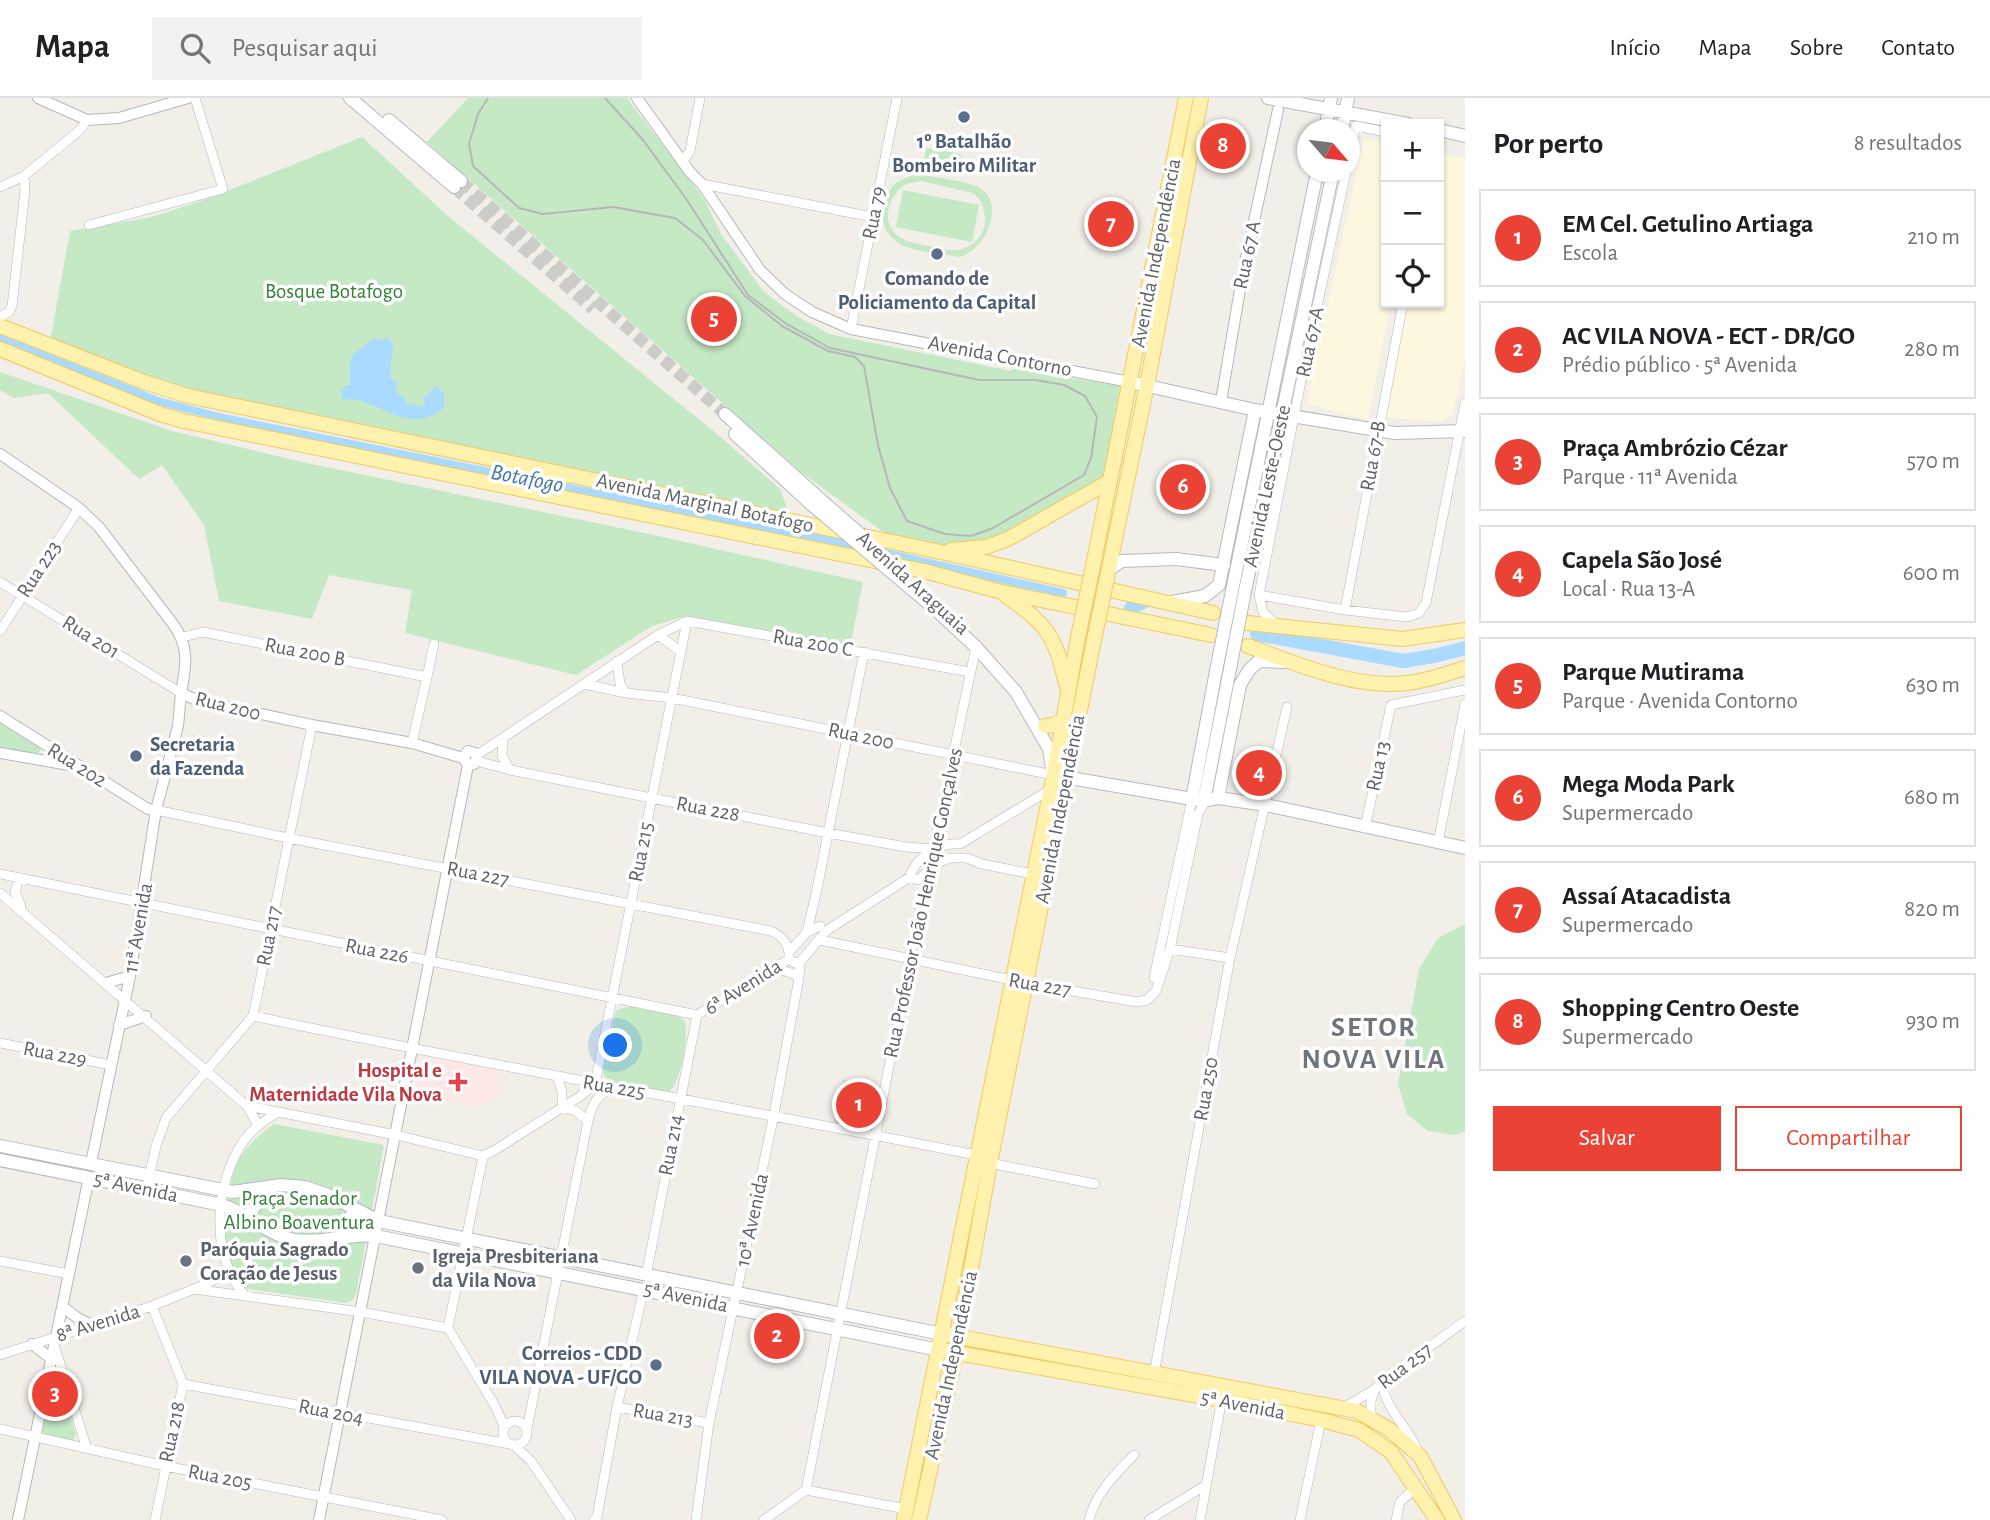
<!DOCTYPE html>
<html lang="pt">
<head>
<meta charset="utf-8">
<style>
	:root { --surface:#fff; --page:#f2f2f2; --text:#202124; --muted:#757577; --line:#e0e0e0; --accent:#ea4335 }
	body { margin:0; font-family:"Alegreya Sans",sans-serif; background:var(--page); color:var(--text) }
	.controls { position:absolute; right:21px; top:21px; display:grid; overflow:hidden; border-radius:0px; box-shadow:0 2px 5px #0004 }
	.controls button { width:63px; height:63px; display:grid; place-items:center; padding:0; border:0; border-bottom:2px solid var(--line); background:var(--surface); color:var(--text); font:35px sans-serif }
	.compass { position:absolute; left:1297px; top:21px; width:63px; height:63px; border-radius:50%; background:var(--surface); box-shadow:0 2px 5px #0004; rotate:118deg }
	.you { position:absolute; left:616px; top:948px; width:24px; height:24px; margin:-18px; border:5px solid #fff; border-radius:50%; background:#1a73e8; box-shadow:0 0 0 10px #1a73e833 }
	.badge { display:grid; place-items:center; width:46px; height:46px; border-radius:50%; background:var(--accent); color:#fff; font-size:23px; font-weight:700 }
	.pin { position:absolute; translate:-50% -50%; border:4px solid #fff; box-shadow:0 2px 7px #0006 }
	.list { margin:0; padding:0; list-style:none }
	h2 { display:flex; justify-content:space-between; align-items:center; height:91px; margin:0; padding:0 28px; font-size:30px }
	h2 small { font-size:23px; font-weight:400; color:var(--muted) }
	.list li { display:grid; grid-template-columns:46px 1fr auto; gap:21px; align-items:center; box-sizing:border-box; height:98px; margin:0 14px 14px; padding:0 14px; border:2px solid var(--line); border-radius:0px }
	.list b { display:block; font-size:26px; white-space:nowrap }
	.list p { margin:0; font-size:23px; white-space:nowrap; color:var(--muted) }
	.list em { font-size:23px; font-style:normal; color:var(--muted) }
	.actions { display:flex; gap:14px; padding:21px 28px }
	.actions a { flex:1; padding:16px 0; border:2px solid var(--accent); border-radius:0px; text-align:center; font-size:24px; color:var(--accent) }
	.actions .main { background:var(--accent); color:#fff }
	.icon { flex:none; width:38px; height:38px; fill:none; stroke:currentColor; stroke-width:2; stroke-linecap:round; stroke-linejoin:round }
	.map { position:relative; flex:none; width:1465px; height:1422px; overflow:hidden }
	header { display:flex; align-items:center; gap:42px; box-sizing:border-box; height:98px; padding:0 35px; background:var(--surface); border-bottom:2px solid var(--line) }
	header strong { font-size:33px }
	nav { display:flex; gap:38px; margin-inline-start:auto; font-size:24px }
	.search { width:490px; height:63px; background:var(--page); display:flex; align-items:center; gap:18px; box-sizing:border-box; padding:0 24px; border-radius:0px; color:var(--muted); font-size:26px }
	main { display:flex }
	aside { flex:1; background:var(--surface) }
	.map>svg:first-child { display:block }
	.commercial { fill:#fef7e0 }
	.education { fill:#e1ded6 }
	.medical { fill:#fce8e6 }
	.green { fill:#c5e8c5; fill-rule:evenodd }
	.water { fill:#aadaff }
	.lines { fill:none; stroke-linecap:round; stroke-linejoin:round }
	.canal { stroke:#aadaff; stroke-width:8 }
	.river { stroke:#aadaff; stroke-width:14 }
	.secondary-tunnel { stroke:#ccccc8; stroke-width:12; stroke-dasharray:12 6; stroke-linecap:butt }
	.minor-casing { stroke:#b5b8bc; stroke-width:10 }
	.tertiary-casing { stroke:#b5b8bc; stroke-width:12 }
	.secondary-casing { stroke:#b6babf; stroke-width:14 }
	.primary-casing { stroke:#f2c960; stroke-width:16 }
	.minor { stroke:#fff; stroke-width:9 }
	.tertiary { stroke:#fff; stroke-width:10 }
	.secondary { stroke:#fff; stroke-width:12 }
	.primary { stroke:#fff2af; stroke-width:14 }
	.tram { stroke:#b6b7b8; stroke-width:2 }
	.secondary-bridge-casing { stroke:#b6babf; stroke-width:14; stroke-linecap:butt }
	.primary-bridge-casing { stroke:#f2c960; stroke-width:16; stroke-linecap:butt }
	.secondary-bridge { stroke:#fff; stroke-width:12 }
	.primary-bridge { stroke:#fff2af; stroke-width:14 }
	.service-dot { fill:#5c6f8a; stroke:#fff; stroke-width:2.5 }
	.health-dot { fill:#e0444e; stroke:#fff; stroke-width:2.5 }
	.worship-dot { fill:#6b7280; stroke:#fff; stroke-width:2.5 }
	.labels { text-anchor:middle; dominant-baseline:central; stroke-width:7; stroke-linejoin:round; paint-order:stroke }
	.service-label { font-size:21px; font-weight:bold; fill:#4e5e75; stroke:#fff }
	.street-label { font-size:21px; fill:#5f6368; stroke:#fff }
	.park-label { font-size:21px; fill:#348238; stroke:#fff }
	.health-label { font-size:21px; font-weight:bold; fill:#be3a42; stroke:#fff; text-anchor:end }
	.worship-label { font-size:21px; font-weight:bold; fill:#5b616d; stroke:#fff; text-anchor:start }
	.water-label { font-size:23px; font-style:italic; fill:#4174aa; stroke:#fff }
	.district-label { font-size:28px; font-weight:bold; letter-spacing:2px; fill:#70757a; stroke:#fff }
</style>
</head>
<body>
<header>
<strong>Mapa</strong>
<div class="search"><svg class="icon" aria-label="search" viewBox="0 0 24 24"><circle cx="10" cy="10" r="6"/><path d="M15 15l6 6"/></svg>Pesquisar aqui</div>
<nav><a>Início</a><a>Mapa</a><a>Sobre</a><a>Contato</a></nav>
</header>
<main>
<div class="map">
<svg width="1465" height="1422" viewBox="0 0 1465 1422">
	<rect width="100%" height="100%" fill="#f1efe8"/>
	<path class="commercial" d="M1364,41l22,4v160h5l-23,117 -62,-16z
		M1441,56l24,4v201l-12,55 -12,8 -57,-5 24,-114h31v-146z"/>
	<path class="education" d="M843,982l39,8 -7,37 -7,4 -34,-6z"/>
	<path class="medical" d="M422,957l81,15 -6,30 -26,6 -57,-12z"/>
	<path class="green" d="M468,0h159l77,101 17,35 43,58 31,23 34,19 182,37 1,-3 108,18 -16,96 -118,65 -50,4 -50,-17 -84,-61 -375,-331z
		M362,39l87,80 268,217 63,55 12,34 -587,-127 -155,-54 20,-111 82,-14 55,-18z
		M926,50l35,6 -3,20 -35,-6z
		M918,76c15,3 47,7 60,13 28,14 10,61 -18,70 -16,-3 -46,-5 -60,-13 -21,-12 -23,-40 -7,-58 6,-7 16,-9 25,-12zM921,83l48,11c11,4 13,10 15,20 5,19 -9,37 -28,38 -9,1 -18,-2 -27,-4 -14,-3 -30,-4 -38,-18 -8,-13 1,-36 14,-43 4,-2 11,-3 16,-4z
		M903,92l76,15 -7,37 -76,-15z
		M0,274l172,59 130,31 347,72 214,48 -13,65 -164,-31 -34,10 -76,49 -171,-42 7,-43 -83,-15 -17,44 -93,-18 -15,-76 -42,-60 -23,14 -91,-86 -34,5 -14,-8z
		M0,621l42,28 -6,10 -36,-9z
		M1465,826v207l-11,4 -26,-4 -21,-17 -9,-30 21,-115 19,-31z
		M630,908l48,10 6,4c6,15 -3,61 -15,72l-56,-9 -9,-7 -1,-6 12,-54 2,-6z
		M274,1026l110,21 -28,149 -3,6 -7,3 -104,-15c-9,-12 -15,-29 -18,-45 -3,-13 7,-66 13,-80 6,-14 24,-30 37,-39z
		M53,1266l23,70 -3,7 -28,-6 -3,-5z"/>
	<path class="water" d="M387,239l6,7 -3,32 2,4h5l-1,5 1,8 7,4 2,6 14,4 6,-4 -4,-5 6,-3 7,-9 9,7v14c-35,34 -73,-15 -101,-7l-3,-10 10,-6v-19l3,-11 22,-16 6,3z"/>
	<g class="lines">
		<path class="canal" d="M0,240l158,63 65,17 604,122 236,53"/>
		<path class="river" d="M1131,510l18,-9
			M1257,536l146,27 31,-5 31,-8"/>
		<path class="secondary-tunnel" d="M461,83l264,233
			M454,89l139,122"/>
		<defs>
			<path id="minor" d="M1350,56l6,-28 30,6
				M682,64l8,-11 10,-53
				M702,86l171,33
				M0,89l24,-11 56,-46 7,-10
				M89,127l134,-36 -28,-91
				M0,219l9,-5 3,-6 13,-115 -1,-15
				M851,231l46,-231
				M0,484l181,111
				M1259,497l86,15 62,7 12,-4 7,-10 39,-200
				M1345,512l58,-307
				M1276,527l-13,-13 -4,-17 41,-209 46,-214
				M0,533l79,-123
				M658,537l22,16
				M183,539l20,-5 224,45 -15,66
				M617,563l3,23 6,9
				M427,579l7,-33
				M584,586l42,9 46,5 381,77
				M503,641l-1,17 8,14
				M477,657l181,-120 29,-14 283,51
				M477,663l33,9 318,63 78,14 29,2
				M156,712l132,28 483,93c13,6 19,14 18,28l6,4 5,-1
				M1365,730l26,-123 74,-15
				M1438,745l27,-139
				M0,776l697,141
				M910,779l8,3 19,-17 13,-5h17l15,6 51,10
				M19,780l-4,14 6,15
				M0,795l247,213 11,19
				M807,834l9,-38 48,-242
				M820,842l206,43 111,19 10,-2 9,-9 14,-42 28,-135 9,-16
				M1170,851l60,9
				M790,853l17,-19 13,-6
				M800,864l26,-31 84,-54c5,-20 31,-35 50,-33l91,-55
				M775,870l19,6 5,4
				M1154,880l38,-179
				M697,917l92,-56
				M253,918c240,51 482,91 723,139
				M0,945l111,22
				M557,979l5,14v16l14,4 12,10
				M595,986l92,-463
				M247,1008l31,6
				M483,1058l12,-6 84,-53 16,-13
				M990,1065l105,21
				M146,1092l10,-44 10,-28 87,-102 59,-291
				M0,1163l69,13
				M646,1178l51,-261
				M194,1191l167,23 87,16
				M245,1198c-34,-39 -31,-103 -6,-148 9,-16 23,-26 39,-36l118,23 87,21
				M152,1208l31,78 -28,136
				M448,1230l35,-172
				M448,1230l47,78 9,20
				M55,1250l32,101
				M0,1257l152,-49 57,-23 18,-14
				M1154,1276l76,-416 57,-251
				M1382,1283c3,29 25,44 36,70
				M183,1286l327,60
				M617,1309l92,16
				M1343,1310l32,-19 7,-8 83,-60
				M1371,1321v-18l4,-12
				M503 1335a12 12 0 1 1 24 0a12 12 0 1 1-24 0Z
				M0,1331l165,37 277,54
				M527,1331l61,-308c4,-16 8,-25 24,-34
				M514,1347l17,16 40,59
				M806,1392l104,-531 66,-312
				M594,1422l3,-3 20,-110 27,-119
				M696,1422l13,-97 65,-309 25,-136 1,-16
				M764,1422l42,-30 100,19
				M1089,1422c7,-28 26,-45 45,-65
				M1149,1422l57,-35
				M1200,1422l22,-122
				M1300,1422l21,-100
				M1396,1422l4,-18 16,-15"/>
			<path id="tertiary" d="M38,0l49,22 32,-2 69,-20
				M637,0l53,74 12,12 58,86 25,24 27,18 39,17 279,53
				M1221,303l22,-129 35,-162
				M0,356l79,54 20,19 74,97c17,23 13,42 8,69l15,7 116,25 100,18 51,15 5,7 6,-1 3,-6 -2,-5 -7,-2 -5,7
				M0,618l148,93 8,1
				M0,655l75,13
				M106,885l24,-7
				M119,927l27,-9
				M91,1065l39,-187 26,-166 22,-84 3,-33
				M63,1209l16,12 13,6
				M32,1246l21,16
				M18,1422l71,-343
				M319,1422l149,-755"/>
			<path id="secondary" d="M350,0l104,89
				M1268,0l140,26
				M389,22l72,61
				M1325,32l6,-32
				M1342,32l6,-32
				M1439,32l26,6
				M1130,284l125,28 140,23 70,-2
				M725,316l96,86
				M735,336l77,71
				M1108,472l14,-9 54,-2 48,6
				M1232,493l85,-419
				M1245,493l88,-419
				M1172,504l33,-6 14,-11 36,-175
				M935,511l41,38 40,45 33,57 4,26 151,26 14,-3 48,7 199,43
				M1218,700l22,-113 9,-15 10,-9 25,1
				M1192,701l24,-128
				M1204,703l25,-127
				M0,1048l233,46 48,-7 24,2 23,8 51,26 563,113
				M0,1062l222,45c26,8 45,30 73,35 28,4 54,-7 81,-4l563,114
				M247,1118l10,-12 -1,-10 -4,-4
				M351,1138c-8,-10 -4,-20 7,-24"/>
			<path id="primary" d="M0,228l144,56 44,14 748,155 277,62
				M0,251l160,65 24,7 740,150 78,21 209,43
				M951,452l35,-3 22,-8 102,-58
				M1094,463l92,-463
				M1108,475l39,-188 54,-287
				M1005,497c41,29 50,39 61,89
				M1248,525l154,16 63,-9
				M1248,548c49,18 106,43 159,37 20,-2 39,-9 58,-15
				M1045,628l9,-1 8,-5
				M949,1237l408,76 33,19 30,26 34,64
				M946,1253l276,49 99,20 38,10 32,22 46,68
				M904,1422l147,-731 27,-152
				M919,1422l37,-167 34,-190 104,-523"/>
		</defs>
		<use href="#minor" class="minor-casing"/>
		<use href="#tertiary" class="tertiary-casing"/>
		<use href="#secondary" class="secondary-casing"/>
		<use href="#primary" class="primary-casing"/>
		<use href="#minor" class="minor"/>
		<use href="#tertiary" class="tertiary"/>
		<use href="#secondary" class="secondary"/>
		<use href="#primary" class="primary"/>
		<path class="tram" d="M488,0l-10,16 -9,30 4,22 46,42 24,6 70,-7 62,11 28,22 42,56 37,30 46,25 27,6 9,9 14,79 12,43 17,33 38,13 26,2 22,-8 91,-53 7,-17 6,-41 -12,-21 -21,-11 -28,-5h-57l-149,-32 -45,-25 -37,-28 -61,-95 -44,-60 -38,-42"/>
		<defs>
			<path id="secondary-bridge" d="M821,402l40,35
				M812,407l123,104
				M1216,573l16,-80
				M1229,576l16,-83"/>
			<path id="primary-bridge" d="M1078,539l16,-76
				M1094,542l14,-67"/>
		</defs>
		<use href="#secondary-bridge" class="secondary-bridge-casing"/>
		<use href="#primary-bridge" class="primary-bridge-casing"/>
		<use href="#secondary-bridge" class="secondary-bridge"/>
		<use href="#primary-bridge" class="primary-bridge"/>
	</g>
	<g class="service-dot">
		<circle cx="964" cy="19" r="7"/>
		<circle cx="937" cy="156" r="7"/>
		<circle cx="136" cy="658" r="7"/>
		<circle cx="656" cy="1267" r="7"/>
	</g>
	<path class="health-dot" d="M454.5 973.5h7v7h7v7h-7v7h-7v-7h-7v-7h7z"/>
	<g class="worship-dot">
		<circle cx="186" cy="1163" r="7"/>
		<circle cx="418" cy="1170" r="7"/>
	</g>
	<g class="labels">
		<g class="service-label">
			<text x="964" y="43">1º Batalhão<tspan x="964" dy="24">Bombeiro Militar</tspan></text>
			<text x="937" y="180">Comando de<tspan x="937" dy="24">Policiamento da Capital</tspan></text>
			<text x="150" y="646" text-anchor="start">Secretaria<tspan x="150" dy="24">da Fazenda</tspan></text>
			<text x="642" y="1255" text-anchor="end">Correios - CDD<tspan x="642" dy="24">VILA NOVA - UF/GO</tspan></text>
		</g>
		<g class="street-label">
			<text transform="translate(874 115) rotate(-79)">Rua 79</text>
			<text transform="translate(1156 155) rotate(-79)">Avenida Independência</text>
			<text transform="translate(1247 157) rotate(-78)">Rua 67 A</text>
			<text transform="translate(1310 244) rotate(-78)">Rua 67-A</text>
			<text transform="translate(1000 258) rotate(11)">Avenida Contorno</text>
			<text transform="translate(1373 358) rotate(-80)">Rua 67-B</text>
			<text transform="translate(1267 388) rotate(-78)">Avenida Leste-Oeste</text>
			<text transform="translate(705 405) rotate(12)">Avenida Marginal Botafogo</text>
			<text transform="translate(39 471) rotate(-57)">Rua 223</text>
			<text transform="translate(913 485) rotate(42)">Avenida Araguaia</text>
			<text transform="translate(91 539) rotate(32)">Rua 201</text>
			<text transform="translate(813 545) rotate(10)">Rua 200 C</text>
			<text transform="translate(305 554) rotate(11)">Rua 200 B</text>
			<text transform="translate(228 608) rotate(14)">Rua 200</text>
			<text transform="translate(861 638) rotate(12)">Rua 200</text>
			<text transform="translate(77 667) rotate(32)">Rua 202</text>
			<text transform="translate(1378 668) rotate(-78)">Rua 13</text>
			<text transform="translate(708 711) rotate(11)">Rua 228</text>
			<text transform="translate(1060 711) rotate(-79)">Avenida Independência</text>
			<text transform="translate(641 754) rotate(-79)">Rua 215</text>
			<text transform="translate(478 776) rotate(11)">Rua 227</text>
			<text transform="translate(923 805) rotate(-78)">Rua Professor João Henrique Gonçalves</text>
			<text transform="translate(138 830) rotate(-80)">11ª Avenida</text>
			<text transform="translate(269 838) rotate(-79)">Rua 217</text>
			<text transform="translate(377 853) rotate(11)">Rua 226</text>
			<text transform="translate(1040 887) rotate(10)">Rua 227</text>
			<text transform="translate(743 889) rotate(-32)">6ª Avenida</text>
			<text transform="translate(55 956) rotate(11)">Rua 229</text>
			<text transform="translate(614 989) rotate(10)">Rua 225</text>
			<text transform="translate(1206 991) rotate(-80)">Rua 250</text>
			<text transform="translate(671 1047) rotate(-79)">Rua 214</text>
			<text transform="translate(136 1089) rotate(12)">5ª Avenida</text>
			<text transform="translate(752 1122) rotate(-78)">10ª Avenida</text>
			<text transform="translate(686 1199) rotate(12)">5ª Avenida</text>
			<text transform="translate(98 1225) rotate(-17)">8ª Avenida</text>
			<text transform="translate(951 1267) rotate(-78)">Avenida Independência</text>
			<text transform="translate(1405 1268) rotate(-37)">Rua 257</text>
			<text transform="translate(1243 1307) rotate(11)">5ª Avenida</text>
			<text transform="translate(331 1314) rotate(11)">Rua 204</text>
			<text transform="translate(663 1317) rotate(10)">Rua 213</text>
			<text transform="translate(172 1334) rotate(-78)">Rua 218</text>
			<text transform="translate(220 1379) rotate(11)">Rua 205</text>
		</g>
		<g class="park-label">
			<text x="334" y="193">Bosque Botafogo</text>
			<text x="299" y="1100">Praça Senador<tspan x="299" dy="24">Albino Boaventura</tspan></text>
		</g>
		<g class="health-label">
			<text x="442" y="972">Hospital e<tspan x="442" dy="24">Maternidade Vila Nova</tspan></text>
		</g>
		<g class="worship-label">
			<text x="200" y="1151">Paróquia Sagrado<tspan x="200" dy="24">Coração de Jesus</tspan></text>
			<text x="432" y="1158">Igreja Presbiteriana<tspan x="432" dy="24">da Vila Nova</tspan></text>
		</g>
		<g class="water-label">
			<text transform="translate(527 381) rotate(11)">Botafogo</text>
		</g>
		<g class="district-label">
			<text x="1374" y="930">SETOR<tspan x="1374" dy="32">NOVA VILA</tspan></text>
		</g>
	</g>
</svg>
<div class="controls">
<button>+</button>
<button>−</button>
<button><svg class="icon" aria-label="locate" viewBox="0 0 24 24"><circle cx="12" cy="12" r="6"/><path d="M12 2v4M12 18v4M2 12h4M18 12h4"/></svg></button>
</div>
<svg class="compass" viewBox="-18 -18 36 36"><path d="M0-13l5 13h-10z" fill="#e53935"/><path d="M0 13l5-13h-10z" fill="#757577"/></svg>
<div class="you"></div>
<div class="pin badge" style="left:859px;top:1007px">1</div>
<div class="pin badge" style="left:777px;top:1238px">2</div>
<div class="pin badge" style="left:55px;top:1296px">3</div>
<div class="pin badge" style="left:1259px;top:675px">4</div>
<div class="pin badge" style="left:714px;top:221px">5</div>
<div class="pin badge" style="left:1183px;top:389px">6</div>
<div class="pin badge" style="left:1111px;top:126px">7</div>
<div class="pin badge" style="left:1223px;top:48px">8</div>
</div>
<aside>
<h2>Por perto<small>8 resultados</small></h2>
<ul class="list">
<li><span class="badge">1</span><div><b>EM Cel. Getulino Artiaga</b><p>Escola</p></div><em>210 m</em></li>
<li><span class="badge">2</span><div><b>AC VILA NOVA - ECT - DR/GO</b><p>Prédio público · 5ª Avenida</p></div><em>280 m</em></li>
<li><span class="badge">3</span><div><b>Praça Ambrózio Cézar</b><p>Parque · 11ª Avenida</p></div><em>570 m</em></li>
<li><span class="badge">4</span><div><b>Capela São José</b><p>Local · Rua 13-A</p></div><em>600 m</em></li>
<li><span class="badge">5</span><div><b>Parque Mutirama</b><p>Parque · Avenida Contorno</p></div><em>630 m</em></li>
<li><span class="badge">6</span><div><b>Mega Moda Park</b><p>Supermercado</p></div><em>680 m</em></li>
<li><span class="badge">7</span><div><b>Assaí Atacadista</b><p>Supermercado</p></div><em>820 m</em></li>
<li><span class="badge">8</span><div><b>Shopping Centro Oeste</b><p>Supermercado</p></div><em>930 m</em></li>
</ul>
<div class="actions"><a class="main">Salvar</a><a>Compartilhar</a></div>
</aside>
</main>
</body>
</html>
